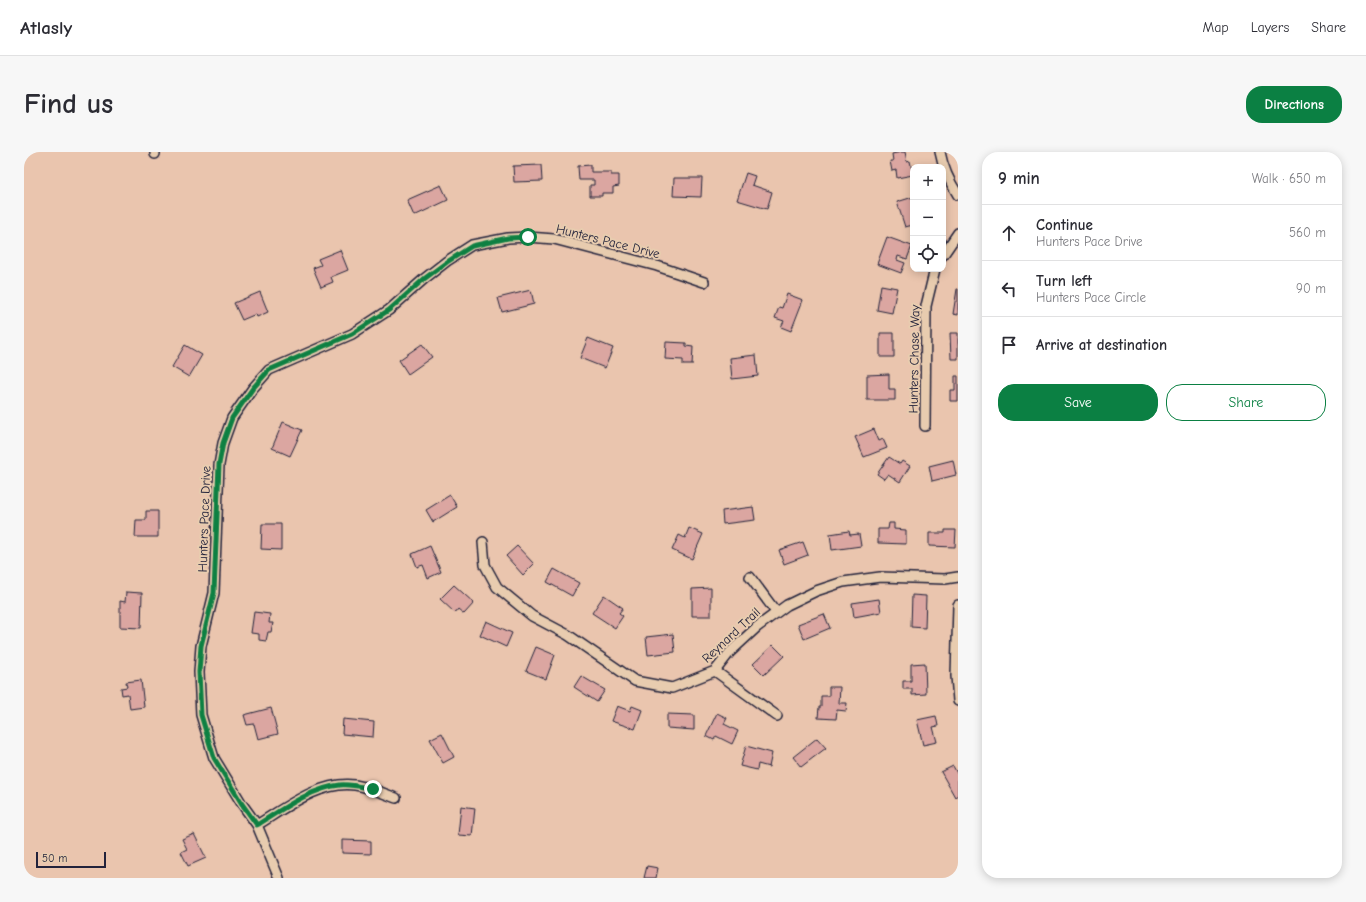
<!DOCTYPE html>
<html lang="en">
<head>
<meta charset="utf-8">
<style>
	:root { --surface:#fff; --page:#f7f7f7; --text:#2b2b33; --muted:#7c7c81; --line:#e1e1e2; --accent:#0b8043 }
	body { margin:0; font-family:"Comic Neue",sans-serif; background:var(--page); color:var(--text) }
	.controls { position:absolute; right:12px; top:12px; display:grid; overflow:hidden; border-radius:8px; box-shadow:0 2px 10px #0003 }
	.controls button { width:36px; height:36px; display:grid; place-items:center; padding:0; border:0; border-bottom:1px solid var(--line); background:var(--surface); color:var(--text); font:20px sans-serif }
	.scale { position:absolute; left:12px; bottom:10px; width:70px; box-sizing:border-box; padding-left:4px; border:2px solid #22223b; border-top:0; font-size:11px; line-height:14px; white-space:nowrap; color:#22223b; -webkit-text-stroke:3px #e8ccaf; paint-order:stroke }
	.stop { position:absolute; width:12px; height:12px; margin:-9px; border:3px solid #0b8043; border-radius:50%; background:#fff }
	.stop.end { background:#0b8043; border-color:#fff; box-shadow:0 1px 4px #0008 }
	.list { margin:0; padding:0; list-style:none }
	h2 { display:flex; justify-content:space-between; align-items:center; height:52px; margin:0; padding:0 16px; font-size:17px }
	h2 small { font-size:13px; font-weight:400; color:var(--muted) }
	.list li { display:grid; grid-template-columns:26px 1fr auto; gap:12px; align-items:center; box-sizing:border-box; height:56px; padding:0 16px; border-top:1px solid var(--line) }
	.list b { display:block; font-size:15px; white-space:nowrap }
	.list p { margin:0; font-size:13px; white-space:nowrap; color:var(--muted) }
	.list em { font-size:13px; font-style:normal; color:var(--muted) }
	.actions { display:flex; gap:8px; padding:12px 16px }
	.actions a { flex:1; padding:9px 0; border:1px solid var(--accent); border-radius:16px; text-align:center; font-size:14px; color:var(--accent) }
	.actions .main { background:var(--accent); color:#fff }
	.icon { flex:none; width:22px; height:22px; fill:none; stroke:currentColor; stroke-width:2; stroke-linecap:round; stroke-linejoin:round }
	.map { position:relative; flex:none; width:934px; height:726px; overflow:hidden; border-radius:16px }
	header { display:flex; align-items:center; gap:24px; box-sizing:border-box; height:56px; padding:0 20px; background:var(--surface); border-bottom:1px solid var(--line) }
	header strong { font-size:19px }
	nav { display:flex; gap:22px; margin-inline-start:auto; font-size:14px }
	.intro { display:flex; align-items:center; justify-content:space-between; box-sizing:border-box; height:96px; padding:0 24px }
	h1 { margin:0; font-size:28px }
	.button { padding:10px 18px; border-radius:16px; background:var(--accent); color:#fff; font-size:14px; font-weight:700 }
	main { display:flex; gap:24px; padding:0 24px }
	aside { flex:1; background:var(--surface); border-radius:16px; box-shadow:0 2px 10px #0003 }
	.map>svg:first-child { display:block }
	.building { fill:#dba6a1; stroke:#22223b }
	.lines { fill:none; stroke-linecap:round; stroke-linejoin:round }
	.minor-casing { stroke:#22223b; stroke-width:12 }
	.minor { stroke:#e8ccaf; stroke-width:9 }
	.route { stroke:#0b8043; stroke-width:5 }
	.labels { text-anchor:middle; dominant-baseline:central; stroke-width:4; stroke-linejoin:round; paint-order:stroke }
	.street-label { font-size:13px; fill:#22223b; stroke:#e8ccaf }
</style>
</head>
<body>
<header>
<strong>Atlasly</strong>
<nav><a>Map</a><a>Layers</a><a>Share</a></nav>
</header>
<div class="intro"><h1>Find us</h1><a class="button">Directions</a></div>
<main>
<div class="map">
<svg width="934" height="726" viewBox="0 0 934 726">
	<rect width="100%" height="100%" fill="#eac5ae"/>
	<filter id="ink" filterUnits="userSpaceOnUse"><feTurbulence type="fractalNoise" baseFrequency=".025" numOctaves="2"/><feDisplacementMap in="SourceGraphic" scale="8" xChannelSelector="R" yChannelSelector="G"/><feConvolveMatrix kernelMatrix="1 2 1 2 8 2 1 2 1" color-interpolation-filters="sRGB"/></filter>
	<g filter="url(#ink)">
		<path class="building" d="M877,0h4l2,10 3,-1 3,14 -16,3 -1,-8 -4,1 -2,-10h3l-1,-7z
			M517,13l1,16 -28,1 -1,-16z
			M567,13v7h20v3h8v11l-6,1v6h-11v3h-12v-11h4v-5h-15l-1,-14z
			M722,21l9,3 -3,9 20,7 -5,17 -30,-9z
			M650,26h28l-1,19 -28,-1z
			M417,33l7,15 -34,16 -7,-16z
			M889,45v28l-8,2 -8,-25z
			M863,85l25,9 -5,13 -9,-3 -1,4 8,3 -4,10 -24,-9z
			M316,98l8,20 -17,7 2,5 -12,5 -8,-19 8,-3 -3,-6z
			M857,133l16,3 -5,25 -15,-3z
			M933,137h1v26l-5,-1z
			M507,138l3,14 -32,8 -4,-14z
			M236,140l8,20 -11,5 -1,-3 -14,6 -8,-17z
			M763,142l16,6 -12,31 -10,-4 3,-6 -9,-3 4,-11 3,1z
			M856,181h14v24h-14z
			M926,181h8v26h-7z
			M564,186l25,10 -8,20 -25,-10z
			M642,190l20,1v3l7,1 -1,18h-9v-5l-18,-1z
			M398,192l10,13 -24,17 -9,-14z
			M161,193l17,10 -13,22 -17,-10z
			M732,203l2,21 -26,3 -2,-21z
			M865,222v15h6v11h-28v-25z
			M931,224h3v25h-8v-11h5z
			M259,270l19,8 -12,26 -18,-8z
			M850,277l5,12 4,-2 4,9 -23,9 -9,-20z
			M865,305l11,7 2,-3 8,5 -10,16 -12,-8 -4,5 -7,-5z
			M929,308l3,15 -24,6 -3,-15z
			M426,343l7,12 -24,15 -7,-12z
			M729,355l2,13 -32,4 -1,-13z
			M122,359h12v26h-23l1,-17h10z
			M865,371h5v6l12,1v14l-28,-1v-14h10z
			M238,372h19v26l-20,-1z
			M665,376l14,6 -11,25 -20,-9 7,-15 6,3z
			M921,378h11l-1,17 -26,-1v-13h16z
			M825,379l1,4 9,-1 2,12 -29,4 -2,-16z
			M779,390l5,13 -24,9 -5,-14z
			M406,394l11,26 -13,6 -5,-13 -6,2 -5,-13z
			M493,394l17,18 -11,11 -17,-19z
			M530,417l25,14 -7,13 -25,-14z
			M430,433l20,18 -10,11 -6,-5 -3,4 -15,-14z
			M687,436v28h-19v-27z
			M102,440l16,1 -1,35 -21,-1v-26l5,1z
			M580,443l19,13 -4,5 4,3 -8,12 -23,-15z
			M888,443l14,1 -1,32 -14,-1z
			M855,447l2,13 -27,5 -2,-14z
			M230,460l16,2 -1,9h4l-2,9h-3l-2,9 -7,-1v-6l-8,-1z
			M800,462l6,14 -26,11 -6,-15z
			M462,469l26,12 -6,14 -26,-12z
			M649,482l2,18 -27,3 -2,-18z
			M749,493l11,11 -20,19 -11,-11z
			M512,495l19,8 -9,24 -20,-8z
			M901,511l1,31 -14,1v-6h-9v-8h8v-17z
			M557,524l24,14 -8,12 -23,-15z
			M117,528l3,27 -14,2 -2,-15 -6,1 -1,-7 6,-1 -1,-5z
			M805,535h11l-1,16h8l-1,8 -9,-1 -1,9 -18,-1 1,-11h2v-11h8z
			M593,554l13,5 2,-5 10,4 -7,19 -24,-8z
			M247,556l7,26 -20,5 -4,-15 -7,1 -3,-10z
			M693,561l10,5 -3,6 14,7 -6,13 -16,-8 -2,4 -8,-4z
			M643,562l27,1v15l-27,-2z
			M912,564l2,10 -5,1 4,15 -14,3 -6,-25z
			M319,567l31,3 -1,15 -31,-3z
			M418,581l12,24 -11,6 -13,-24z
			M793,586l9,10 -25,19 -8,-10z
			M722,594l26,7 -3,14 -11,-3 -1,6 -17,-4z
			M929,614l5,9v20l-3,2 -14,-25z
			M437,654l14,2 -3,28 -14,-1z
			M170,682l12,24 -18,8 -7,-14 6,-3 -5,-10z
			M318,688l29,1v13l-29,-1z
			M623,714l11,2 -2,10h-12z"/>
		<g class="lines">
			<defs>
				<path id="minor" d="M131,0v2
					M916,0c3,16 9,29 18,43
					M919,103l15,-22
					M901,274l1,-120 9,-37
					M459,390l2,23 12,22 35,29 36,19 67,46 37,7 43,-17 15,-19 27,-25 30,-22 29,-14 27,-9 37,-5 65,2 13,-2
					M726,425l26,35
					M934,453l-2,71 2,25
					M691,519l62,45
					M233,673c28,-17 64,-45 98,-40 14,2 28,8 41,13
					M255,726l-22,-53 -15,-21 -28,-46 -13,-43 -2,-43 2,-26 13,-53 5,-128 4,-22 9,-25 21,-30 16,-18 83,-36 37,-24 35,-31 23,-18 25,-16 36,-7 20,-1 26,2 103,27 47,16"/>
			</defs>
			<use href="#minor" class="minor-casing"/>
			<use href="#minor" class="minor"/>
		</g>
	</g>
	<g class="lines" filter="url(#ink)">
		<path class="route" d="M349,637c-11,-2 -22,-5 -33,-4 -29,3 -59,25 -83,40l-15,-21 -28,-46 -13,-43 -2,-43 2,-26 13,-53 5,-129 4,-21 9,-25 21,-30 16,-18 83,-36 37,-24 35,-31 23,-17 25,-16 36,-8 20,-1"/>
	</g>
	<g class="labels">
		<g class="street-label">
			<text transform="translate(584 89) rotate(14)">Hunters Pace Drive</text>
			<text transform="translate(890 207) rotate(-89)">Hunters Chase Way</text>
			<text transform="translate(180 367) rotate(-88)">Hunters Pace Drive</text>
			<text transform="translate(707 483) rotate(-43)">Reynard Trail</text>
		</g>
	</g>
</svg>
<div class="controls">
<button>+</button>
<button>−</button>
<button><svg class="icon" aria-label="locate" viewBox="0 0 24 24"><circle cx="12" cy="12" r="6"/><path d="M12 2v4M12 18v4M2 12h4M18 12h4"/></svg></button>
</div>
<div class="scale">50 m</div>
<div class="stop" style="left:504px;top:85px"></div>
<div class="stop end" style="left:349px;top:637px"></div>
</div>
<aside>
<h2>9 min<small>Walk · 650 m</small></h2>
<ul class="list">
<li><svg class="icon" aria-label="ahead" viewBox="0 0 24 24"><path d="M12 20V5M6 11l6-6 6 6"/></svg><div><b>Continue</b><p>Hunters Pace Drive</p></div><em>560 m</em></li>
<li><svg class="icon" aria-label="left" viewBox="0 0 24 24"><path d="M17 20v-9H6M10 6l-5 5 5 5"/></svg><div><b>Turn left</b><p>Hunters Pace Circle</p></div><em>90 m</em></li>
<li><svg class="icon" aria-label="arrive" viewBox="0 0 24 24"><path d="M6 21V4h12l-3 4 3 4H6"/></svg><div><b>Arrive at destination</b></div></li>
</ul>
<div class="actions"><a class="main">Save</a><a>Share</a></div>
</aside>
</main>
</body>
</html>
